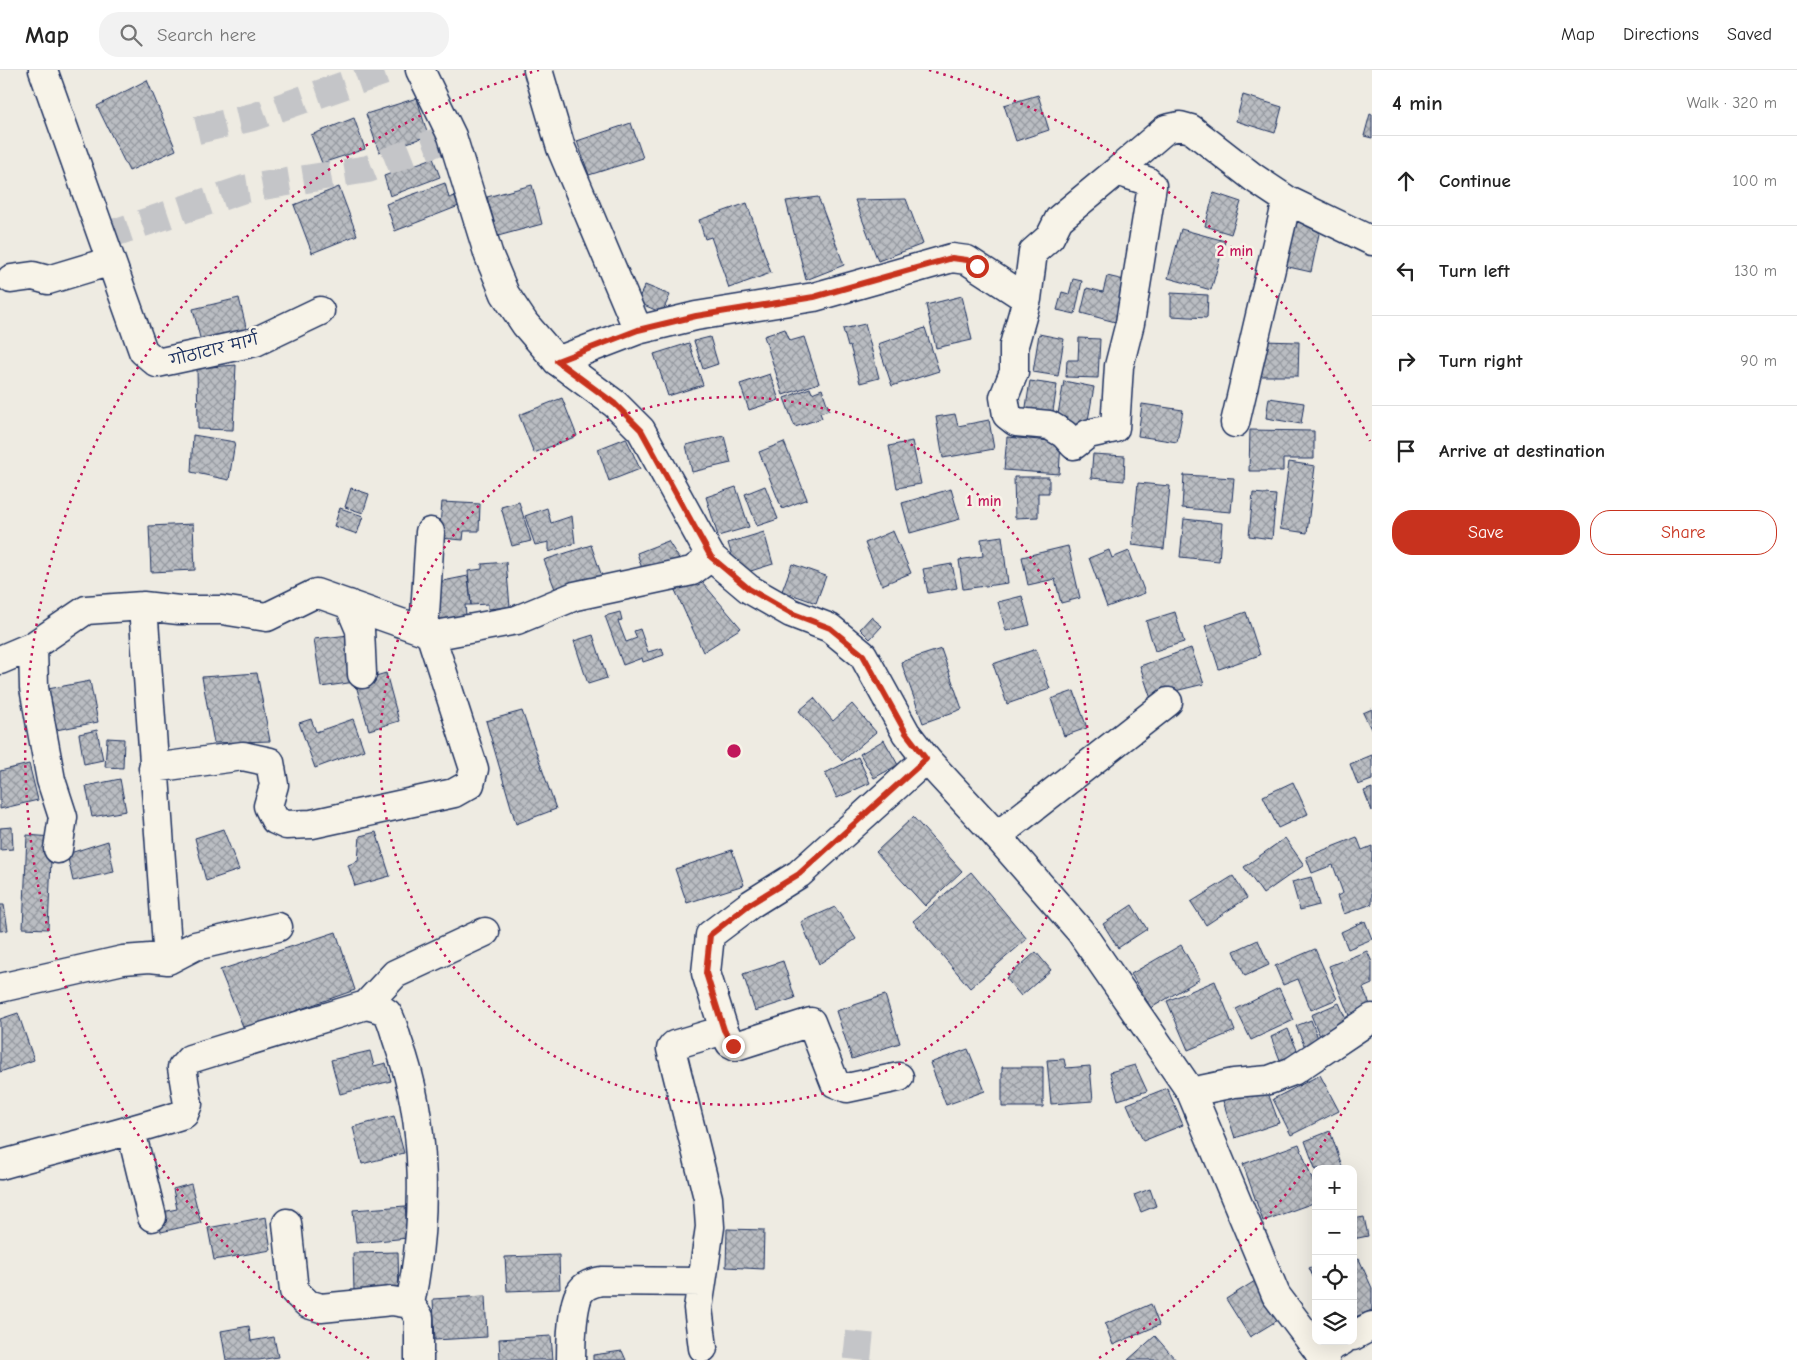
<!DOCTYPE html>
<html lang="en">
<head>
<meta charset="utf-8">
<style>
	:root { --surface:#fff; --page:#f2f2f2; --text:#222; --muted:#767676; --line:#e0e0e0; --accent:#c8321e }
	body { margin:0; font-family:"Comic Neue","Playpen Sans Deva",sans-serif; background:var(--page); color:var(--text) }
	.controls { position:absolute; right:15px; bottom:15px; display:grid; overflow:hidden; border-radius:10px; box-shadow:0 5px 20px #0002 }
	.controls button { width:45px; height:45px; display:grid; place-items:center; padding:0; border:0; border-bottom:1px solid var(--line); background:var(--surface); color:var(--text); font:25px sans-serif }
	.stop { position:absolute; width:15px; height:15px; margin:-11px; border:4px solid #c8321e; border-radius:50%; background:#fff }
	.stop.end { background:#c8321e; border-color:#fff; box-shadow:0 1px 5px #0008 }
	.list { margin:0; padding:0; list-style:none }
	h2 { display:flex; justify-content:space-between; align-items:center; height:65px; margin:0; padding:0 20px; font-size:21px }
	h2 small { font-size:16px; font-weight:400; color:var(--muted) }
	.list li { display:grid; grid-template-columns:32px 1fr auto; gap:15px; align-items:center; box-sizing:border-box; height:90px; padding:0 20px; border-top:1px solid var(--line) }
	.list b { display:block; font-size:19px; white-space:nowrap }
	.list em { font-size:16px; font-style:normal; color:var(--muted) }
	.actions { display:flex; gap:10px; padding:15px 20px }
	.actions a { flex:1; padding:11px 0; border:1px solid var(--accent); border-radius:20px; text-align:center; font-size:18px; color:var(--accent) }
	.actions .main { background:var(--accent); color:#fff }
	.icon { flex:none; width:28px; height:28px; fill:none; stroke:currentColor; stroke-width:2; stroke-linecap:round; stroke-linejoin:round }
	.map { position:relative; flex:none; width:1372px; height:1290px; overflow:hidden }
	header { display:flex; align-items:center; gap:30px; box-sizing:border-box; height:70px; padding:0 25px; background:var(--surface); border-bottom:1px solid var(--line) }
	header strong { font-size:24px }
	nav { display:flex; gap:28px; margin-inline-start:auto; font-size:18px }
	.search { width:350px; height:45px; background:var(--page); display:flex; align-items:center; gap:12px; box-sizing:border-box; padding:0 18px; border-radius:20px; color:var(--muted); font-size:19px }
	main { display:flex }
	aside { flex:1; background:var(--surface) }
	.map>svg:first-child { display:block }
	.building { fill:url(#building-cross-hatch); stroke:#1b2f5e }
	.lines { fill:none; stroke-linecap:round; stroke-linejoin:round }
	.street-tunnel { stroke:#c4c5c8; stroke-width:28; stroke-dasharray:28 14; stroke-linecap:butt }
	.street-casing { stroke:#1b2f5e; stroke-width:31 }
	.secondary-casing { stroke:#1b2f5e; stroke-width:31 }
	.street { stroke:#f7f3e8; stroke-width:28 }
	.secondary { stroke:#f7f3e8; stroke-width:28 }
	.route { stroke:#c8321e; stroke-width:6 }
	.ring { fill:none; stroke:#c2185b; stroke-width:2.5; stroke-dasharray:2.5 5 }
	.labels { text-anchor:middle; dominant-baseline:central; stroke-width:5; stroke-linejoin:round; paint-order:stroke }
	.street-label { font-size:15px; fill:#1b2f5e; stroke:#f7f3e8 }
	.centre { fill:#c2185b; stroke:#f7f3e8; stroke-width:2.5 }
	.ring-label { font-size:15px; text-anchor:middle; font-weight:bold; fill:#c2185b; stroke:#f7f3e8; stroke-width:5; stroke-linejoin:round; paint-order:stroke }
</style>
</head>
<body>
<header>
<strong>Map</strong>
<div class="search"><svg class="icon" aria-label="search" viewBox="0 0 24 24"><circle cx="10" cy="10" r="6"/><path d="M15 15l6 6"/></svg>Search here</div>
<nav><a>Map</a><a>Directions</a><a>Saved</a></nav>
</header>
<main>
<div class="map">
<svg width="1372" height="1290" viewBox="0 0 1372 1290">
	<defs>
		<pattern id="building-cross-hatch" width="8" height="8" patternUnits="userSpaceOnUse" patternTransform="scale(1.25)"><rect width="8" height="8" fill="#babdc2"/><path d="M0 0l8 8M0 8l8-8" fill="none" stroke="#969aa1"/></pattern>
	</defs>
	<rect width="100%" height="100%" fill="#eeebe2"/>
	<filter id="ink" filterUnits="userSpaceOnUse"><feTurbulence type="fractalNoise" baseFrequency=".02" numOctaves="2"/><feDisplacementMap in="SourceGraphic" scale="10" xChannelSelector="R" yChannelSelector="G"/><feConvolveMatrix kernelMatrix="1 2 1 2 8 2 1 2 1" color-interpolation-filters="sRGB"/></filter>
	<g filter="url(#ink)">
		<path class="building" d="M147,10l29,70 -47,21 -32,-65z
			M1038,25l11,35 -33,11 -12,-36z
			M1243,25l39,12 -7,26 -39,-12z
			M417,28l11,38 -49,16 -13,-38z
			M1370,44l2,1v23l-8,-2z
			M354,48l11,31 -43,14 -11,-28z
			M631,53l12,35 -54,17 -12,-34z
			M433,88l7,19 -50,19 -6,-20z
			M445,113l4,15 6,-2 4,10 -64,25 -9,-27z
			M532,115l10,39 -44,12 -11,-39z
			M339,117l18,48 -45,18 -18,-48z
			M1214,123l27,9 -10,32 -26,-8z
			M818,127l26,68 -38,15 -20,-79z
			M906,129l17,45 -45,17 -23,-61z
			M747,133l24,70 -42,15 -18,-51 -6,2 -6,-19z
			M1295,148l26,6 -10,48 -27,-6z
			M1181,159l44,12 -14,49 -43,-12z
			M1107,206l26,6 -10,42 -42,-11 6,-25 16,4z
			M1073,209l9,2 -7,33 -18,-4 5,-18 7,2z
			M645,215l25,10 -8,18 -25,-11z
			M1171,223l37,2 -1,23 -36,-2z
			M962,226l10,44 -36,8 -10,-43z
			M239,228l8,33 -46,11 -8,-33z
			M865,254l14,54 -19,5 -10,-37 -2,1 -5,-18z
			M925,258l14,43 -47,15 -14,-42z
			M785,259l5,12 14,-4 15,46 -36,12 -19,-59z
			M1039,264l25,5 -6,37 -25,-4z
			M710,267l8,27 -15,5 -9,-28z
			M1079,268l21,1 -2,39 -32,-1 1,-17h11z
			M1262,271l37,1 -1,34h-37z
			M689,273l14,42 -35,11 -14,-42z
			M236,295l-3,65 -35,-1 -1,-61z
			M770,304l9,26 -30,10 -9,-26z
			M1030,311l27,4 -6,39 -27,-4z
			M1064,311l30,6 -8,44 -30,-6z
			M810,318l2,5 10,-4 7,21 -9,3 2,5 -27,9 -11,-29z
			M562,328l15,38 -43,17 -15,-38z
			M1269,328l35,5 -3,21 -35,-6z
			M1142,334l41,6 -6,32 -39,-6z
			M955,344l3,12 31,-6 5,29 -51,9 -7,-41z
			M1250,360l64,1v28h-31v12h-34z
			M193,365l42,7 -6,38 -38,-8z
			M724,366l7,27 -39,9 -6,-27z
			M1007,367l54,5 -2,32 -55,-4z
			M626,368l14,31 -31,12 -11,-32z
			M912,371l9,43 -24,4 -8,-42z
			M784,372l23,57 -25,10 -23,-57z
			M1093,384l32,2 -1,25 -33,-3z
			M1289,392l26,4 -8,67 -27,-4z
			M1184,405l50,3 -3,34 -49,-4z
			M1014,407h35v16h-11v24l-23,1z
			M1138,413l32,3 -6,63 -32,-4z
			M765,416l13,33 -21,7 -12,-32z
			M736,417l13,40 -31,9 -12,-39z
			M351,418l18,6 -6,19 -18,-6z
			M951,419l9,30 -50,14 -8,-30z
			M1253,423l23,2 -4,44 -23,-3z
			M442,432l38,2 -1,27h-15l-1,9 -24,-2z
			M519,432l12,39 -19,5 -11,-39z
			M340,438l23,8 -6,18 -23,-8z
			M547,438l4,15 21,-7 3,27 -26,9v-10l-14,3 -10,-29z
			M1184,449l38,4 -3,38 -39,-4z
			M193,454l2,46 -44,2 -2,-46z
			M893,461l18,42 -29,12 -17,-42z
			M764,462l9,32 -35,11 -10,-32z
			M1002,466l6,47 -45,6 -4,-29 24,-4 -2,-17z
			M668,471l14,22 -38,12 -7,-22z
			M591,475l13,37 -46,15 -14,-37z
			M1068,476l12,52 -19,5 -6,-24 -27,6 -6,-28z
			M1109,480l3,8 17,-7 16,42 -38,14 -18,-49z
			M506,492l4,45 -22,2v-5l-17,1 -3,-34 14,-2v-5z
			M792,494l34,12 -10,27 -34,-12z
			M952,494l5,24 -29,5 -5,-24z
			M468,506l3,29h-6l1,10 -7,6 -28,-1 2,-37z
			M697,506l44,52 -38,24 -29,-64z
			M1022,526l8,29 -24,6 -8,-29z
			M620,542l2,8 -4,1 8,21 11,-4 -3,-7 6,-2 8,23 14,-4 2,7 -21,7 -1,-4 -19,7 -18,-49z
			M1175,542l9,30 -29,9 -9,-30z
			M1246,542l14,43 -41,14 -14,-43z
			M871,547l11,9 -12,13 -10,-10z
			M349,565l6,47 -34,5 -7,-48z
			M593,565l14,43 -19,6 -14,-43z
			M1191,578l13,36 -25,6 -27,12 -12,-36z
			M941,579l21,60 -39,14 -22,-61z
			M1036,579l14,40 -43,15 -14,-40z
			M257,603l13,68 -56,2 -12,-66z
			M386,603l13,48 -30,9 -14,-48z
			M90,611l8,41 -42,8 -8,-41z
			M1074,621l13,37 -23,8 -13,-37z
			M814,628l19,23 19,-17 24,28 -34,29 -43,-50z
			M1372,639v22l-9,-18z
			M522,641l34,98 -40,15 -30,-103z
			M311,649l5,13 37,-13 11,31 -49,18 -16,-45z
			M97,660l6,30 -19,4 -5,-30z
			M107,668l17,1 -1,29 -18,-1z
			M884,670l14,25 -24,13 -14,-24z
			M1372,685v25l-14,5 -8,-21z
			M858,687l12,26 -33,15 -12,-25z
			M29,694l9,36 -38,9v-38z
			M120,709l6,32 -34,6 -6,-31z
			M1293,712l15,32 -30,14 -15,-32z
			M1372,718v23l-8,-20z
			M913,747l49,54 -37,35 -49,-54z
			M12,757l1,22 -13,1v-22z
			M223,759l16,41 -33,11 -11,-43z
			M376,762l14,44 -35,10 -7,-21 10,-4 2,-25z
			M27,765l25,2 -4,92 -25,-1z
			M1357,767l5,13 10,-4v58l-28,10 -7,-18 6,-3 -10,-28 -21,8 -6,-16z
			M1285,768l19,27 -41,29 -19,-27z
			M108,771l6,31 -41,9 -6,-27z
			M732,780l12,35 -57,18 -12,-34z
			M971,802l56,67 -57,49 -57,-67z
			M1233,806l14,22 -41,27 -15,-23z
			M1311,807l8,28 -19,5 -8,-28z
			M0,835h4l4,25 -8,1z
			M1132,835l15,24 -29,19 -15,-24z
			M835,837l21,32 -37,25 -18,-42z
			M1365,851l7,18 -24,10 -7,-17z
			M336,862l19,58 -111,39 -24,-59z
			M1258,870l11,25 -24,11 -11,-25z
			M1181,875l19,34 -49,29 -20,-34z
			M1315,879l22,50 -26,11 -13,-31 -15,6 -8,-19z
			M1367,881l5,11v22l-9,4 9,21 -22,9 -21,-52z
			M1036,882l15,18 -30,26 -15,-18z
			M783,891l12,37 -40,13 -12,-37z
			M1215,911l20,50 -47,19 -21,-49z
			M1279,918l15,32 -43,20 -15,-31z
			M885,925l15,48 -48,16 -16,-48z
			M1339,933l11,26 -28,12 -11,-26z
			M18,943l16,47 -34,12v-53z
			M1311,950l10,26 -14,6 -11,-26z
			M1288,959l12,28 -18,8 -11,-28z
			M968,979l17,42 -39,14 -16,-42z
			M370,981l4,15 12,-3 5,18 -51,13 -9,-34z
			M1064,989l2,9 24,-2 3,35 -42,3 -4,-44z
			M1135,995l12,26 -29,9 -8,-28z
			M1002,997h41v40h-41z
			M1320,1005l19,36 -48,24 -18,-36z
			M1167,1018l16,37 -40,16 -16,-37z
			M1268,1023l11,30 -44,15 -13,-40z
			M394,1046l10,37 -42,11 -9,-37z
			M1330,1061l13,38h-27v2l-11,-30z
			M1299,1074l17,46v12l-53,19 -20,-57z
			M191,1114l10,39 -40,9 -4,-19 20,-4 -4,-20z
			M1150,1119l6,17 -15,6 -7,-17z
			M405,1136l3,32 -52,5 -3,-33z
			M266,1147l5,33 -57,10 -6,-32z
			M1364,1147l4,19 -15,3v-20z
			M727,1159l37,1 -1,39 -37,-2z
			M398,1182l1,39h-45l-1,-38z
			M559,1185l1,34 -53,2 -2,-34z
			M1359,1189l13,29v22l-19,8v-57z
			M1316,1195v18l-7,-15z
			M1255,1211l23,39 -28,17 -24,-38z
			M485,1226l2,41 -52,3 -2,-41z
			M1151,1234l8,21 -46,20 -8,-21z
			M249,1256l2,15 23,-4 4,20 -19,3h-33l-5,-29z
			M551,1266l2,24h-53l-1,-21z
			M1155,1266l21,24h-48z
			M622,1281l4,9h-33v-5z"/>
		<g class="lines">
			<path class="street-tunnel" d="M197,60l56,-13 135,-47
				M102,167l142,-48 124,-20 84,-33
				M857,1290l4,-40"/>
			<defs>
				<path id="street" d="M43,0l100,281 14,12 98,-21 65,-31
					M538,0l23,78 77,182 58,-14 118,-19 138,-39 15,2 60,39
					M1117,101l30,10 5,5 -22,137 -11,43 -4,62 -27,6 -14,11 -10,-11 -15,-9 -33,-3 -9,-7 -3,-18 10,-25v-27l13,-46 6,-47 17,-15 9,-18z
					M1117,101l49,-42 14,-3 11,3 63,49 33,22 85,41
					M11,209l22,-3 15,4 63,-19
					M557,291l81,-31
					M1235,353l52,-223
					M349,534l11,26 2,44
					M424,561l6,-99
					M33,576l1,42 17,92 12,37 -5,32
					M0,590l33,-14 53,-36 57,-4 36,4h43l45,7 49,-24 108,38 7,5 86,-16 58,-24 117,-25 19,-14
					M153,698l90,-12 27,6 4,23 -6,21 7,14 11,5 26,-1 142,-31 16,-9 4,-15 -43,-133
					M997,766l171,-134
					M168,890l27,-14 83,-19
					M0,918l123,-28 27,-2 18,2 -25,-354
					M366,935l29,-31 90,-42
					M724,960l6,13 6,3 75,-24 24,61 12,5 52,-11
					M1191,1022l43,-9 35,-3 24,-9 79,-53
					M131,1061l21,86
					M0,1095c61,-17 123,-31 184,-51l4,-10 -6,-36 8,-9 176,-54c7,2 15,3 21,8 5,6 8,21 11,29 30,82 29,178 12,262
					M287,1153l7,68 14,13 13,4 71,-7 18,3 9,13v43
					M702,1212l-4,26 5,40
					M1353,1266l19,-10
					M1319,1283l23,-12
					M571,1290c0,-14 1,-59 10,-69 5,-7 12,-8 20,-10l101,1 8,-55 -2,-29 -37,-149 3,-4 50,-15 -18,-57 4,-38 41,-31 48,-30 127,-115"/>
				<path id="secondary" d="M420,0l32,66 37,120 16,38 20,30 32,37 58,43 26,26 70,127 38,32 42,24 39,15 33,27 43,78 20,26 71,77 83,95 111,161 85,203 49,65"/>
			</defs>
			<use href="#street" class="street-casing"/>
			<use href="#secondary" class="secondary-casing"/>
			<use href="#street" class="street"/>
			<use href="#secondary" class="secondary"/>
		</g>
	</g>
	<g class="lines" filter="url(#ink)">
		<path class="route" d="M733,976l-9,-16 -18,-57 4,-38 40,-31 49,-30 127,-115 -20,-26 -43,-78 -33,-27 -39,-15 -42,-24 -38,-32 -70,-127 -26,-26 -58,-43 81,-31 58,-14 118,-19 138,-39 15,2 10,6"/>
	</g>
	<g class="ring">
		<circle cx="734" cy="681" r="354"/>
		<path d="M1370 991A708 708 0 0 1 1099 1288M369 1288A708 708 0 0 1 539 0M929 0A708 708 0 0 1 1370 371"/>
	</g>
	<g class="labels">
		<g class="street-label">
			<text transform="translate(214 280) rotate(-14)">गोठाटार मार्ग</text>
		</g>
	</g>
	<circle cx="734" cy="681" r="8" class="centre"/>
	<g class="ring-label">
		<text x="1235" y="186">2 min</text>
		<text x="984" y="436">1 min</text>
	</g>
</svg>
<div class="controls">
<button>+</button>
<button>−</button>
<button><svg class="icon" aria-label="locate" viewBox="0 0 24 24"><circle cx="12" cy="12" r="6"/><path d="M12 2v4M12 18v4M2 12h4M18 12h4"/></svg></button>
<button><svg class="icon" aria-label="layers" viewBox="0 0 24 24"><path d="M12 4l9 5-9 5-9-5zM3 14l9 5 9-5"/></svg></button>
</div>
<div class="stop" style="left:977px;top:196px"></div>
<div class="stop end" style="left:733px;top:976px"></div>
</div>
<aside>
<h2>4 min<small>Walk · 320 m</small></h2>
<ul class="list">
<li><svg class="icon" aria-label="ahead" viewBox="0 0 24 24"><path d="M12 20V5M6 11l6-6 6 6"/></svg><div><b>Continue</b></div><em>100 m</em></li>
<li><svg class="icon" aria-label="left" viewBox="0 0 24 24"><path d="M17 20v-9H6M10 6l-5 5 5 5"/></svg><div><b>Turn left</b></div><em>130 m</em></li>
<li><svg class="icon" aria-label="right" viewBox="0 0 24 24"><path d="M7 20v-9h11M14 6l5 5-5 5"/></svg><div><b>Turn right</b></div><em>90 m</em></li>
<li><svg class="icon" aria-label="arrive" viewBox="0 0 24 24"><path d="M6 21V4h12l-3 4 3 4H6"/></svg><div><b>Arrive at destination</b></div></li>
</ul>
<div class="actions"><a class="main">Save</a><a>Share</a></div>
</aside>
</main>
</body>
</html>
